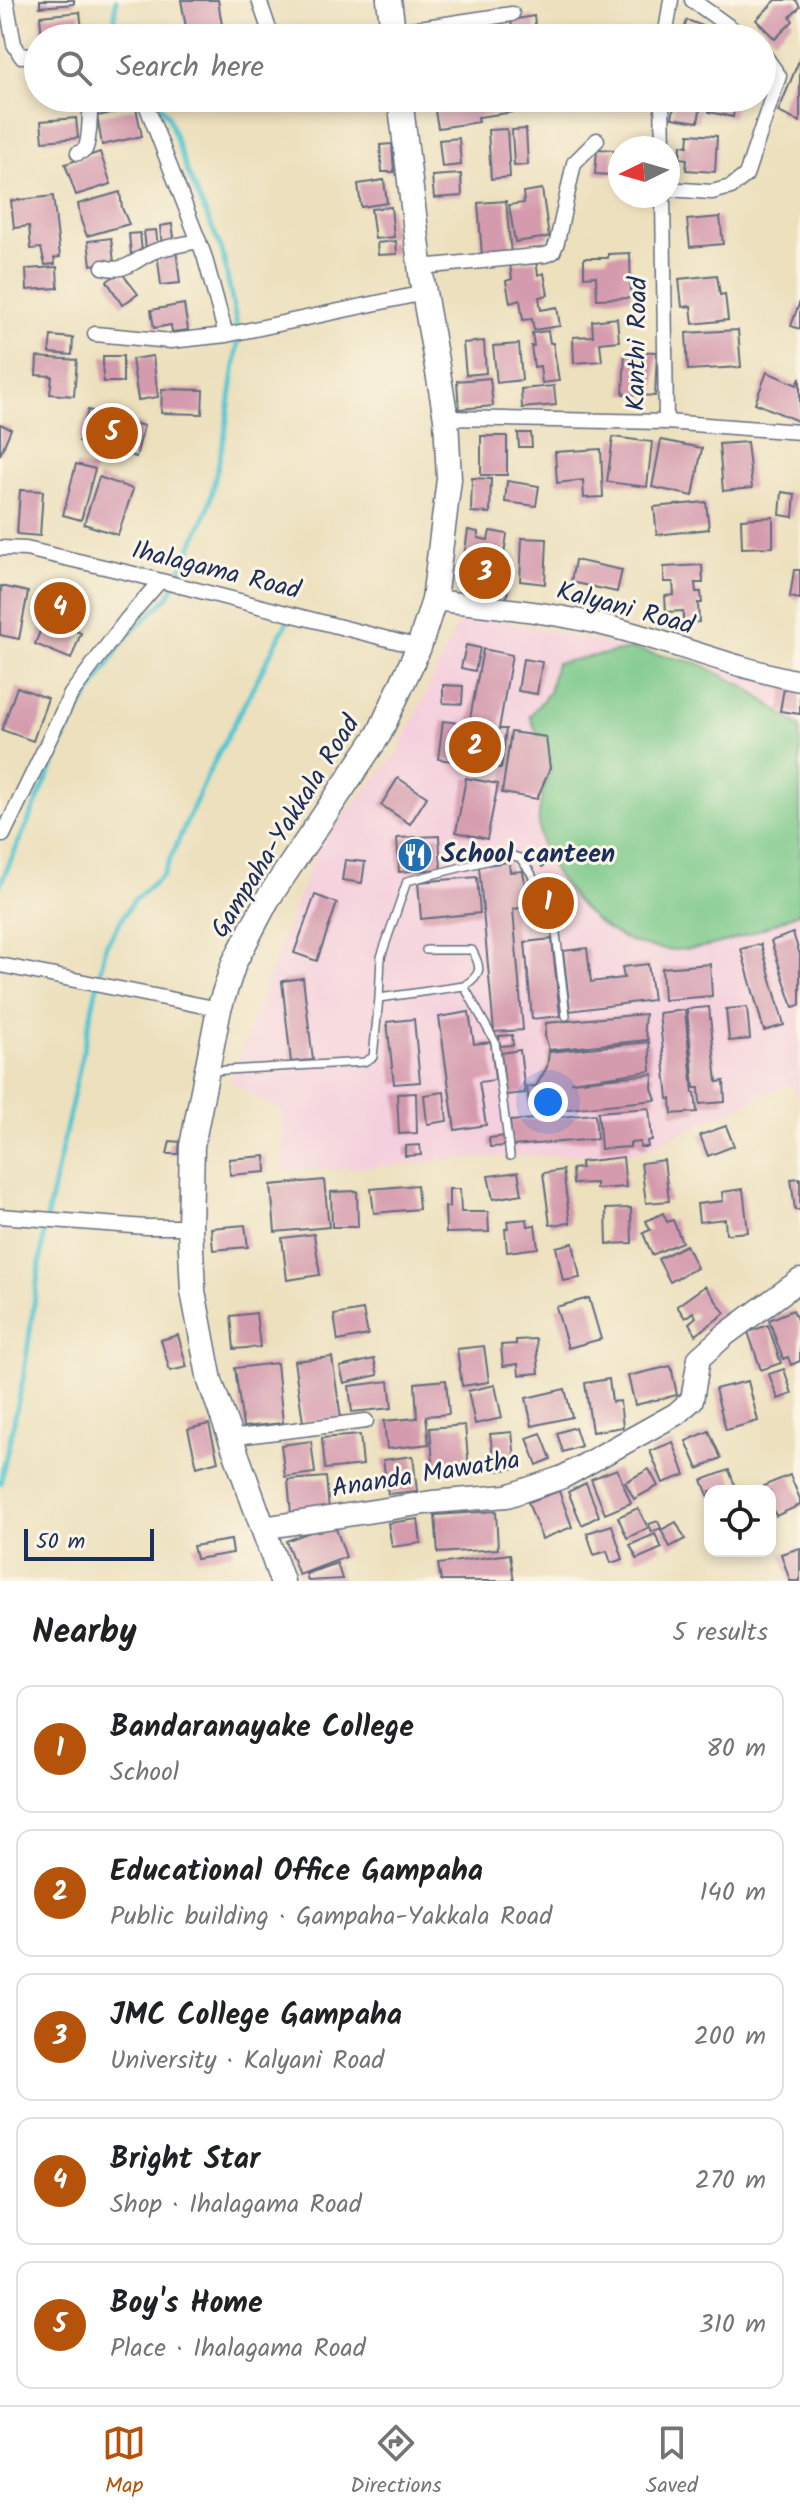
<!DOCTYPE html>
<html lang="en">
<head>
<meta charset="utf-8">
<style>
	:root { --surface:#fff; --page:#f6f6f6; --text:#202124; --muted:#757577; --line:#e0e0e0; --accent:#b45309 }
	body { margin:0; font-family:Kalam,sans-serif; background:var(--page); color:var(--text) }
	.controls { position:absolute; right:24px; bottom:24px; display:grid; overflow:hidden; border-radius:16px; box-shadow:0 4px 12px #0003 }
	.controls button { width:72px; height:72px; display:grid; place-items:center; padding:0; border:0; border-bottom:2px solid var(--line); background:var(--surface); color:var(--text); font:40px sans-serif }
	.compass { position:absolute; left:608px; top:136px; width:72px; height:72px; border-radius:50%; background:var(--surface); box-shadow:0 4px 12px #0003; rotate:265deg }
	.scale { position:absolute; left:24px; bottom:20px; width:130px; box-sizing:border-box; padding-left:8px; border:4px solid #1b2f5e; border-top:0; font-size:22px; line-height:28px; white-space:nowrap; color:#1b2f5e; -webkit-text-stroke:6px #fcf5e5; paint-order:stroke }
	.you { position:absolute; left:548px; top:1102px; width:28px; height:28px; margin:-20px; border:6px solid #fff; border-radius:50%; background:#1a73e8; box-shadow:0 0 0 12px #1a73e833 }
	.badge { display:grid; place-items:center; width:52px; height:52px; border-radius:50%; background:var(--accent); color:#fff; font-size:26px; font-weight:700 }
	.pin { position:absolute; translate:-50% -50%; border:4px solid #fff; box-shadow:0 2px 8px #0006 }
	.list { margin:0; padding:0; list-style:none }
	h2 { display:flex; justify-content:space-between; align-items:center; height:104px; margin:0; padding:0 32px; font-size:34px }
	h2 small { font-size:26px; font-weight:400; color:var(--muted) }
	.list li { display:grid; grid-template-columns:52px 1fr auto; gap:24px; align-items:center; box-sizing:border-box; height:128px; margin:0 16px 16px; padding:0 16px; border:2px solid var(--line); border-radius:16px }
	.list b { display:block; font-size:30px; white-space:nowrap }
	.list p { margin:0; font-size:26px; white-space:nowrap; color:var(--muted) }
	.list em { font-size:26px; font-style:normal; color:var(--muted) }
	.icon { flex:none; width:44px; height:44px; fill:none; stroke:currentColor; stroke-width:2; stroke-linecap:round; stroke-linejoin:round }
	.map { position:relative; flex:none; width:800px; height:1581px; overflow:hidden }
	.search { position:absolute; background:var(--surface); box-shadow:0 4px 12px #0003; left:24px; right:24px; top:24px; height:88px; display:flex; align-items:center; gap:20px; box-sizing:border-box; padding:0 28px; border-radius:44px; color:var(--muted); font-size:30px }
	.sheet { height:824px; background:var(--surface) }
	nav { display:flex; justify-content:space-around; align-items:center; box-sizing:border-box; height:112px; border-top:2px solid var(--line); background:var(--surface); font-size:22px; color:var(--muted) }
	nav a { display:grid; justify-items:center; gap:4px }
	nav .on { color:var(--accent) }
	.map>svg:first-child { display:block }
	.built { fill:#f4cfdd }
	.green { fill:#78c788; stroke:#4a7b73; stroke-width:2 }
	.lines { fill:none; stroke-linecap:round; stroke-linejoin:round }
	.stream { stroke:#59c6d0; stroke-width:5 }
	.building { fill:#d49aad }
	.lane-casing { stroke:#646d7f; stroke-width:10 }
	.street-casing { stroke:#646d7f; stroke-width:17 }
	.secondary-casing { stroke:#646d7f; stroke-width:23 }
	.primary-casing { stroke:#646d7f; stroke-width:25 }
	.highway-casing { stroke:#646d7f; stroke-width:27 }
	.path { stroke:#646d7f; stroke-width:3; stroke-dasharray:6 6; stroke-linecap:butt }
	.lane { stroke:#fff; stroke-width:7 }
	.street { stroke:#fff; stroke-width:14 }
	.secondary { stroke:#fff; stroke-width:20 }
	.primary { stroke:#fff; stroke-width:22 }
	.highway { stroke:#fff; stroke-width:24 }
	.labels { text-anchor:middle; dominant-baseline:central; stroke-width:6; stroke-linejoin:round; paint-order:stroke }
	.street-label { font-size:26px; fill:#1b2f5e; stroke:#fcf5e5 }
	.poi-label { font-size:26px; font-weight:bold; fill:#1b2f5e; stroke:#fcf5e5; text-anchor:start }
</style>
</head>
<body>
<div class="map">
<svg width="800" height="1581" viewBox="0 0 800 1581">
	<rect width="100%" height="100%" fill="#fcf5e5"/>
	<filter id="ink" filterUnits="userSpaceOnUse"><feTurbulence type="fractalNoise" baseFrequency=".0125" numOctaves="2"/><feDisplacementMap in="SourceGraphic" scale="16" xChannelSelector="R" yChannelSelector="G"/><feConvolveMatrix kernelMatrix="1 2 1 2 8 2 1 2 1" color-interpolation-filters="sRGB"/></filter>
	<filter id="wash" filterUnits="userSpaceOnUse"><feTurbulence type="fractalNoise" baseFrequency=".006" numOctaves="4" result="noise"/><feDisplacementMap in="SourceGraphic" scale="32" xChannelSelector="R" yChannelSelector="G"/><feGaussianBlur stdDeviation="1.8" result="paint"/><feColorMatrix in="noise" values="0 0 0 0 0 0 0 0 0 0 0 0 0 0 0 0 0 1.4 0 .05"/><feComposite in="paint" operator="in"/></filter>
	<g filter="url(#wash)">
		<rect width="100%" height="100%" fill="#ece0bd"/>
		<path class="built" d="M463,612l337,74v412l-11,-13 -150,67 -172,6 -76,8 -107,5 -2,-59 -52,-31 87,-234 82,-96z"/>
		<path class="green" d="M631,649l67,14 46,23 56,41v185c-81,38 -160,67 -227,-15 -11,-14 -26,-34 -31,-52 -6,-21 -3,-39 3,-60 1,-5 5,-12 5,-17 -1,-11 -16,-40 -20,-52l19,-24 7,-29z"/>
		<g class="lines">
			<path class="stream" d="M113,38l3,-38
				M0,885l72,-163 54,-85 43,-41 39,-87 17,-75 14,-98 -17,-86 -35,-79 -19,-55 -13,-18
				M47,1217l59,-272 27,-44 30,-26 46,-103 78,-150
				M0,1484l23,-104 23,-160"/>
		</g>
		<g id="blocks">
			<path class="building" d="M40,0h34v4l-34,3z
				M181,0h37l6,38h-36z
				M776,0h20l4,7 -10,10 3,4 -18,18 -19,-19z
				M80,12l3,26h-41l-2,-22z
				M534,16l3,22h-24l-2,-18z
				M687,20l37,14 -1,4h-42z
				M492,23l3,15h-27l-2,-10z
				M800,58v64l-22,-10z
				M443,98h75l2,13 -42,6 1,5 -41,6 -5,-28z
				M711,98h25l-3,19 -24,-5z
				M675,101l26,4 -3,17 -26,-4z
				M136,108l6,28 -40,9 -5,-29z
				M76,118l2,20 -35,3 -2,-20z
				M507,129l3,48 -19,2 -3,-49z
				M526,129l2,36 -14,1 -2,-36z
				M689,134l28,2 -2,36 -29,-2 1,-11 -7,-1 1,-13 7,1z
				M459,138l2,27 -19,2 -3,-27z
				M392,144l2,28h-12l-2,-27z
				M597,149l17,1 -2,25 -17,-1z
				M100,152l11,32 -35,11 -11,-31z
				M461,174l1,22 -28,2 -2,-22z
				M384,180l3,23 -26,4 -3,-23z
				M542,189l7,48 -34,5 -6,-37 15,-2 -1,-11z
				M120,192l2,16 7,16 -42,12 -6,-15 -3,-17z
				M53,196l7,61 -6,1 1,6 -10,1 -4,-17 -10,1 -2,-23 -15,2 -3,-27z
				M506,201l5,53 -29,2 -4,-53z
				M391,207l3,30 -19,2 -4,-30z
				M720,217l3,27 -33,3 -3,-27z
				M172,224l3,20 -13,2 -2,-20z
				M156,230l2,19 -12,1 -2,-19z
				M140,233l2,19 -11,2 -2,-20z
				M111,238l3,24 -23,3 -3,-24z
				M396,241l1,13 -19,1 -1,-12z
				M176,249l4,34 -19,2 -4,-33z
				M630,253l1,45 -34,1 -1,-23 -12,1v-19h24v-4z
				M536,260l2,15 6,-2 4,22 -9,2 2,13 16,-3 3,19 -26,4 -2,-11 -9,1 -3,-20 -10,3 -4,-22 6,-2 -2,-15z
				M57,267l1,21 -31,2 -1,-21z
				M121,272l17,22 -16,11 -15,-24z
				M717,275l3,20 5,-1 3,26 -35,4 -2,-18 -9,1 -3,-28z
				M800,301v28l-9,-3z
				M184,304l4,26 -16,2 -1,-7 -17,3 -3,-18z
				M617,318l2,23 -19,2 2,18 -28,2 -1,-26 20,-1 -1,-15z
				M738,330l3,37 -53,3 -2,-37z
				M548,331l2,12h3l6,38 -17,2 -2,-17 -6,1 -3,-21h3l-2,-13z
				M51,336l22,2 -1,17 -23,-2z
				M484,341l2,32 -20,2 -3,-32z
				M519,344l3,36 -25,3 -4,-37z
				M625,351l32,1 -2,44 -32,-2z
				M103,356h20v26h-20z
				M153,356l5,41 -20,3 -6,-41z
				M37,357l40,3 -3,36 -24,-2 2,-18 -16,-1z
				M767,372l30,13 3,-8v45l-45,-19z
				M490,378l3,28 -34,3 -2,-28z
				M554,386l2,19 -34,3 -1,-19z
				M162,389l41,1 -1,24 -41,-1z
				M88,410l56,16 -8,31 -57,-16z
				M0,424l11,5 -11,26z
				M518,433h13l1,14h-13z
				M481,436h26v39h-26z
				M613,437l39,5 -5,45 -40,-5z
				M661,440l41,8 -9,48 -41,-9z
				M747,442l5,46 -29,3 -4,-47z
				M601,449l2,48 -19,1 -1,-18 -26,3 -2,-31z
				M76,464l19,5 -14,51 -18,-5z
				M99,477l34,12 -15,46 -34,-11z
				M472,478l19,1 -1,34 -19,-1z
				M507,481l32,5 -3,20 -31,-4z
				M20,490l23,1 -3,45 -23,-2z
				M782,492l13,2 -2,23 -13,-2z
				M706,502l3,27 -52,6 -3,-28z
				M773,517v30l-31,1 -1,-29z
				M468,530l10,2v6l10,2 2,-9 17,3 -6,41 9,1 -4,24 -43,-8 4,-27 -4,-1z
				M522,538l25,1 -2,45 -25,-3z
				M575,560l47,10 -5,22 -46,-10z
				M702,565l1,18h-8l1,9h5l1,11h-4l1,19 -16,1v-12l-17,1 -1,-16 9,-1 -1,-13h-9v-15z
				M794,570h6v29l-10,-2z
				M1,586l27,6 -9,47 -19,-4z
				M48,593l30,8 -6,23 -30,-8z
				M45,619l36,14 -10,26 -36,-15z
				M466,645l14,3 -5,23 -14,-3z
				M483,649l29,6 -13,74h7l-5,39 -63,-9 5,-38 26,3z
				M523,659l19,3 -5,32 -19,-3z
				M443,685l20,1 -1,18 -19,-1z
				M17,687l31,11 -15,43 -31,-11z
				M784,688l16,2v24l-20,-3z
				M511,732l35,5 4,31 -13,31 -35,-6z
				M398,778l29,19 -17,27 -29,-19z
				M466,778l32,6 -11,55 -31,-7z
				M439,836l2,33 -42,3 -2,-34z
				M345,860l20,2 -3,21 -20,-3z
				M509,862l1,10 13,-1 5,36 -15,2 10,121 -29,2 -15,-166z
				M477,877l3,36 -59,6 -3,-37z
				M315,895l22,8 -20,58 -23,-8z
				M793,933l7,22v50l-7,2 -22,-66z
				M552,939l8,77 -28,3 -7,-77z
				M761,944l23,81 -20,6 -23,-82z
				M587,948l4,34 33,-4 -2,-11 26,-3 5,36 -83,11 -7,-60z
				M710,964l2,32 -48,4 -2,-32z
				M303,978l10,82 -22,2 -9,-81z
				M709,1007l8,75 7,-1 1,21 -25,2 -1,-16h-5l-7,-79z
				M747,1007l3,32 -21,2 -3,-32z
				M685,1010l8,83h2l2,19 -25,2 -1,-15h-3l-9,-86z
				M469,1012l5,32 17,-2 4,38 -16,2 7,43 -31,5 -16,-113z
				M645,1014l-1,14 4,12 -99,10 -4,-14 1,-13z
				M414,1019l6,63 -26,2 -7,-62z
				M512,1035l1,10 -13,1 -1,-10z
				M649,1042l2,29 -80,11 82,-8 -1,14 4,12 -126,13 -3,-26 9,-1 11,-19 2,-15z
				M520,1050l5,43 -19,2 -5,-42z
				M444,1092l3,29 -20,3 -3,-29z
				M416,1093l1,40 -18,1 -2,-40z
				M649,1108l3,32 -5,1 1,6h-8v-5l-10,1v4l-29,2 -3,-37z
				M595,1114l2,25 -85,7 -2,-25z
				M726,1126l8,20 -26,10 -8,-21z
				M505,1136l1,10 -16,1 -1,-9z
				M170,1141l10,1 -1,12h-12z
				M420,1145l1,10 -16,1v-10z
				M265,1156l1,16 -36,3 -1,-16z
				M623,1157l3,30 -30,2v-6l-23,1 -1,-15 9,-1v-6z
				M664,1160l5,41 -23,2 -5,-40z
				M563,1170l7,53 -20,2 -7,-52z
				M518,1172l4,22 -29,5 -5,-23z
				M800,1178v32h-5l-4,-31z
				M324,1180l5,47 -54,5 -4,-47z
				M417,1185l2,24 -45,4 -3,-24z
				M449,1189h11l1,23h27l1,20 -43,1 -1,-26h4z
				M743,1189l5,43 -22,2 -1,-15 -26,3 -2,-18 26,-3 -1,-9z
				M357,1191l1,36h-26l-1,-35z
				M631,1208l1,35 -25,1 -1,-35z
				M663,1213l4,9 6,-2 9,22 -30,13 -9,-22 7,-3 -4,-9z
				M527,1219l1,7 7,-1 3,23 -31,4 -2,-23 3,-1 -1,-7z
				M245,1225l3,22 -35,3 -2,-22z
				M314,1234l6,41 -33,5 -5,-42z
				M573,1243l7,35 -17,3 -7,-34z
				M686,1245l11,23 -27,14 -12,-23z
				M705,1286l20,27 -29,22 -7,-12 7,-6 -3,-5 -8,6 -8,-12z
				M589,1298l12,41 -33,9 -12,-41z
				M363,1310l5,25 -30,6 -4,-26z
				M793,1310l7,17v34l-9,4 -3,-8 -5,2 -14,-39z
				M256,1313l4,34 -26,2 -3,-33z
				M768,1325l13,38 -20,7 -13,-38z
				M178,1335l9,32 -17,4 -9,-31z
				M536,1339l3,34 -20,2 -1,-11 -15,2 -2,-21 15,-1v-4z
				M484,1346l5,36 -27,4 -5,-37z
				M332,1357l9,61 -38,4 -9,-61z
				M374,1359l4,16 -34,8 -4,-16z
				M277,1363l6,60 -40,4 -8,-59z
				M671,1366l6,29 -42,10 -7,-29z
				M784,1369l8,25 -14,5 -9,-25z
				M609,1379l3,23 8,-1 3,26 -31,5 -7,-49z
				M446,1380l3,34 -23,2 3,28 -42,5 -3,-28 33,-3 -2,-35z
				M389,1381l3,27 -40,4 -3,-26z
				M748,1381l10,40 -32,9 -11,-41z
				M495,1385l7,33 -27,6 -7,-33z
				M565,1389l7,28 -40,9 -6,-28z
				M209,1424l9,37 -21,6 -9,-38z
				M465,1425l4,44 -35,4 -4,-45z
				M575,1427l6,19 -18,6 -6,-19z
				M709,1431l12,27 -23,11 -12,-28z
				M512,1432l4,36 -21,3 -5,-37z
				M541,1433l10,26 -14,6 -10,-27z
				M360,1435l3,30 -38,4 -3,-31z
				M311,1441l4,32 -30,4 -4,-32z
				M673,1442l12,33 -22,8 -13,-32z
				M413,1456l4,35 -29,3 -5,-34z
				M617,1469l14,34 -26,11 -14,-35z
				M649,1469l9,17 -24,13 -9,-17z
				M729,1470l8,21h-27v9l-8,-20z
				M790,1475l10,24v6l-24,11 -6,-13v-12h-5l-2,-5z
				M326,1477l3,33 -38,4 -3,-34z
				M586,1483l13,33 -17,9 -14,-33z
				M559,1491l13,36 -30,12 -14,-37z
				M638,1508l10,20 -21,10 -9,-21z
				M496,1511l2,38 -60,4 -3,-38z
				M418,1519l3,24 -29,4 -4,-24z
				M658,1521l3,7 -9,4 -3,-8z
				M676,1522l9,17 -15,8 -9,-17z
				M334,1523l12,34 -47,18 -13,-34z
				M612,1525l11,34 -12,4 -4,-12 -13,4 -7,-22z
				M655,1534l7,14 -25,11 -7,-14z
				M231,1540l2,13 -37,6 -3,-13z
				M800,1548v33h-10l-9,-27z
				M510,1554l4,27h-73l-3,-17z
				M337,1563l5,16 -34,2 -2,-7z"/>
		</g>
	</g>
	<g filter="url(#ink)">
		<use href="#blocks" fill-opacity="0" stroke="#646d7f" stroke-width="2"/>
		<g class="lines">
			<defs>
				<path id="lane" d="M426,950h46c10,18 10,24 -8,36
					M379,998l2,-41 26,-76 103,-26 10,3 11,15 25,60 10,83
					M210,1071l154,-9 9,-5 6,-59 85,-12 31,56 15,114"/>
				<path id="street" d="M6,0l8,44 7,12 17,-1
					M259,0l13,38
					M692,0l53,38
					M393,32l119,-18
					M665,38l6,-38
					M141,98l6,9 57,148 22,80
					M662,98l1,50
					M78,153l7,-3c7,-16 2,-34 8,-52
					M668,189l44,3 19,-5 15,-12 33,-99 -17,-24
					M103,267c23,7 33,-9 52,-16 14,-5 30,-7 44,-10
					M421,267l124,-12 8,-3 4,-10 17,-79 23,-23
					M95,334l76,7 55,-6 198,-42
					M446,418l220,4 -3,-226
					M666,422l134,10
					M0,548l26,1 104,24 289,74
					M0,834l3,1 68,-141 56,-75 33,-38
					M0,965l219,44
					M0,1216l146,11h44
					M229,1438l137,-17"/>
				<path id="secondary" d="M434,600c59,7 119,12 177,27 63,16 124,41 189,54"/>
				<path id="primary" d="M262,1528l170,-26 75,-6 56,-19 113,-63 16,-14 7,-42 26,-23 75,-55"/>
				<path id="highway" d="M389,0l5,38
					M282,1581l-72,-200 -17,-90 -3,-64 2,-81 27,-137 15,-46 33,-63 112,-166 40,-87 15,-47 15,-121 -3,-61 -24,-137 -22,-183"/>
			</defs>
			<use href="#lane" class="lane-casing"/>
			<use href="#street" class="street-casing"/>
			<use href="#secondary" class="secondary-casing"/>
			<use href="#primary" class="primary-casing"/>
			<use href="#highway" class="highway-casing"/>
			<path class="path" d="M541,867l20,-12"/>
			<use href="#lane" class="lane"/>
			<use href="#street" class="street"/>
			<use href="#secondary" class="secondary"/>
			<use href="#primary" class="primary"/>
			<use href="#highway" class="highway"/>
		</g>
	</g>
	<defs>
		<symbol id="restaurant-disc" viewBox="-11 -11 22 22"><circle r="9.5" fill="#1f6fb2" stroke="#fcf5e5"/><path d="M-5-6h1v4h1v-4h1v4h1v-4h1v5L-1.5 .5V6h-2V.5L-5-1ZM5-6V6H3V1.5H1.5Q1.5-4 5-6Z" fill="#fff"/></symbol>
	</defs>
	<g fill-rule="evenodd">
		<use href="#restaurant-disc" x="395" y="835" width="40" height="40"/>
	</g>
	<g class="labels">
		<g class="street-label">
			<text transform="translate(638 344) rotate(-89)">Kanthi Road</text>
			<text transform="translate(216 571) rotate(14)">Ihalagama Road</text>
			<text transform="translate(625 609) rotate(15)">Kalyani Road</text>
			<text transform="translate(286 827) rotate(-58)">Gampaha-Yakkala Road</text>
			<text transform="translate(426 1475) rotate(-9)">Ananda Mawatha</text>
		</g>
		<g class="poi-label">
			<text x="441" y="855">School canteen</text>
		</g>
	</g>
</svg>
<div class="controls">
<button><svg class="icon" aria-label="locate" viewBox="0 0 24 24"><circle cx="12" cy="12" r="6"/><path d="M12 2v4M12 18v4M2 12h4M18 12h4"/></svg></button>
</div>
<svg class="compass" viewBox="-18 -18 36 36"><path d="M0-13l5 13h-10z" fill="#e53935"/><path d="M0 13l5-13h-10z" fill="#757577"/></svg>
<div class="scale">50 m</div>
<div class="you"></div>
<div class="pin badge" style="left:548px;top:903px">1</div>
<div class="pin badge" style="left:475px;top:747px">2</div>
<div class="pin badge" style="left:485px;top:573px">3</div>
<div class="pin badge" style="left:60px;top:608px">4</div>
<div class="pin badge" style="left:112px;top:433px">5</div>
<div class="search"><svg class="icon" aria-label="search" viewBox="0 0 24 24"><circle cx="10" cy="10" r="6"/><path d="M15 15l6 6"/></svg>Search here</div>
</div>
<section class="sheet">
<h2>Nearby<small>5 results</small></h2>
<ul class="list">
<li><span class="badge">1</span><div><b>Bandaranayake College</b><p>School</p></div><em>80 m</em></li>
<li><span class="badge">2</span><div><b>Educational Office Gampaha</b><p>Public building · Gampaha-Yakkala Road</p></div><em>140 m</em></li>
<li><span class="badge">3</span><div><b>JMC College Gampaha</b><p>University · Kalyani Road</p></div><em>200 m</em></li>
<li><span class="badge">4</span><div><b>Bright Star</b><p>Shop · Ihalagama Road</p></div><em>270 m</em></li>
<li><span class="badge">5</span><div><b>Boy's Home</b><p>Place · Ihalagama Road</p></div><em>310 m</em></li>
</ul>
</section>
<nav>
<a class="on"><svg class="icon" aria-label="map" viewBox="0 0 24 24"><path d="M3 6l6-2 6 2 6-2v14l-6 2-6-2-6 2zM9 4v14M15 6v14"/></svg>Map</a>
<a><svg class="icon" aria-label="directions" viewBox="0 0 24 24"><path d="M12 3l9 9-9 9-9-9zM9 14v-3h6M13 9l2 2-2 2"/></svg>Directions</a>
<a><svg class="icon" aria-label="saved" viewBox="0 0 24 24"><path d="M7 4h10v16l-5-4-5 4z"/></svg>Saved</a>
</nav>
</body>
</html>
